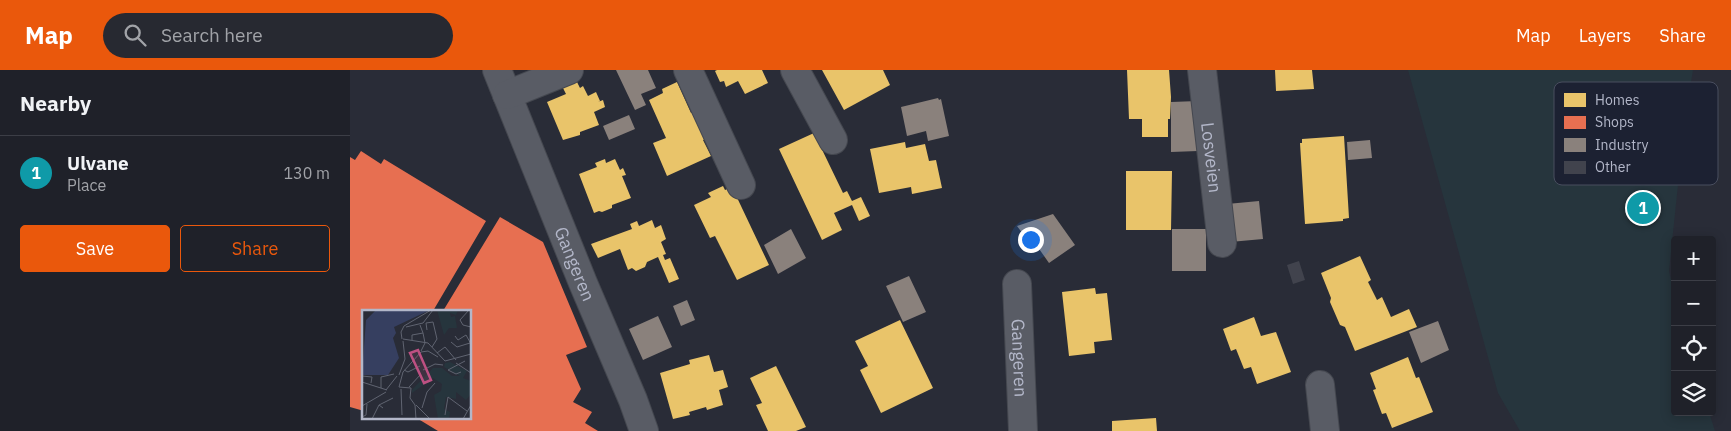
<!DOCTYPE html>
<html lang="en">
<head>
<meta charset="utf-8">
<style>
	:root { --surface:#1f2129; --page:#272931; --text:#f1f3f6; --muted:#a1a3a8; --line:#3c3e46; --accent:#ea580c }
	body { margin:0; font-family:"IBM Plex Sans",sans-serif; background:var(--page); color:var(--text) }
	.controls { position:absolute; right:15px; bottom:15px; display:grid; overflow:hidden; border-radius:5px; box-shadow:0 2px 12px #0003 }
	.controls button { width:45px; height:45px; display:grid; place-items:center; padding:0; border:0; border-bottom:1px solid var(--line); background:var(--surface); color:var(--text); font:25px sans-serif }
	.you { position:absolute; left:680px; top:169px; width:18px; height:18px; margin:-12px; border:4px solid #fff; border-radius:50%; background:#1a73e8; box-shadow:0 0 0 8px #1a73e833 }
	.badge { display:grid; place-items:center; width:32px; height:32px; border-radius:50%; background:var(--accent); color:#fff; font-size:16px; font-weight:700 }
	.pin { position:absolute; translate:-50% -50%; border:2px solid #fff; box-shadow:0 1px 5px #0006 }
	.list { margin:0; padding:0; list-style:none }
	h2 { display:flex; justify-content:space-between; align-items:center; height:65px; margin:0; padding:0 20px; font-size:21px }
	h2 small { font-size:16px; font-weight:400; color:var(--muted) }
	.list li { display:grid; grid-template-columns:32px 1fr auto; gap:15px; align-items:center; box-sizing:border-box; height:75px; padding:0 20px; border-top:1px solid var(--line) }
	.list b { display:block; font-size:19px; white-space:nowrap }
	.list p { margin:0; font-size:16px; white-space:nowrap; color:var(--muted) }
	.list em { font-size:16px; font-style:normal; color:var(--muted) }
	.actions { display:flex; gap:10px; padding:15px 20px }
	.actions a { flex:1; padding:11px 0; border:1px solid var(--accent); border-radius:5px; text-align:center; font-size:18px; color:var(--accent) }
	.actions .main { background:var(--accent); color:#fff }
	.icon { flex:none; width:28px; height:28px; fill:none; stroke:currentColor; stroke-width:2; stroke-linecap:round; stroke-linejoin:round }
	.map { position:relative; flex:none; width:1381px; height:361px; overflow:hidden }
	header { display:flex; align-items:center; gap:30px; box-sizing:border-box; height:70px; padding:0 25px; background:var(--accent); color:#fff }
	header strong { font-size:24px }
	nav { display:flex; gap:28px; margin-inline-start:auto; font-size:18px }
	.search { width:350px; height:45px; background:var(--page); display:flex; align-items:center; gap:12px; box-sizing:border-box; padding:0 18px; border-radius:28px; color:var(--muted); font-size:19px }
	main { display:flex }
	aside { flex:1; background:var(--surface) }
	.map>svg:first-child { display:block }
	.green { fill:#26353d }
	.homes { fill:#e9c46a }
	.shops { fill:#e76f51 }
	.industry { fill:#8a817c }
	.building { fill:#41434d }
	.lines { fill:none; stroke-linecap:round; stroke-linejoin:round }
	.street-casing { stroke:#454850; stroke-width:30 }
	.street { stroke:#595c65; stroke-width:28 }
	.labels { text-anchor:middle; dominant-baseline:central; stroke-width:5; stroke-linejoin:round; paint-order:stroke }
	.street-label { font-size:18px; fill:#b3b7c9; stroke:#1c2132 }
	.inset-road { fill:none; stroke:#606471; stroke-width:1 }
	.view { fill:#bd5082; fill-opacity:0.15; stroke:#bd5082; stroke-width:2.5 }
	.inset-edge { fill:none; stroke:#b3b7c9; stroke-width:2.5 }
	.key { fill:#1c2132; stroke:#494e5f; stroke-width:1 }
	.key-label { font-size:14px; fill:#b3b7c9 }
</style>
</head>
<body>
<header>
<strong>Map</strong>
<div class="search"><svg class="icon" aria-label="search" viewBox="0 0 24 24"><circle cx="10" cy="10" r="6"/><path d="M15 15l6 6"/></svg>Search here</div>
<nav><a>Map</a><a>Layers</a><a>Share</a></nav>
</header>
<main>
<aside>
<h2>Nearby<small></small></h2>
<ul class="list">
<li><span class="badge" style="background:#0f9aa8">1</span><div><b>Ulvane</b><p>Place</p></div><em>130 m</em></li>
</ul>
<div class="actions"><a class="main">Save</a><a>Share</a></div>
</aside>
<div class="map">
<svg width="1381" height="361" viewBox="0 0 1381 361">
	<rect width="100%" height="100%" fill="#292c37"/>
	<path class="green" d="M1058,0h285l-8,48 -16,153 6,26v115h34l6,19h-195l-22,-38z"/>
	<path class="homes" d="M367,0h45l6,13 -23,11 -7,-13 -12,6 -2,-6 -4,1 -5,-11z
		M472,0h61l7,15 -46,25z
		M777,0h42l2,27 -1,22h-2v18h-26v-18h-13z
		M925,0h37l2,19 -38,2z
		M227,12l3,6 3,-2 5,10 8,-4 4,9 -2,1 5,-2 2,7 -11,5 5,13 -19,7v3l-17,5 -16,-38 19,-8 -3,-6z
		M327,12l14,31 6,-3 13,28 -7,2 8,16 -44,20 -14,-33 13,-5 -17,-38 14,-7 -1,-4z
		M464,63l29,60 4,-2 5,10 9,-4 9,19 -11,5 -7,-16 -18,8 8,17 -20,10 -43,-91z
		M994,66l5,82 -6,1v2l-38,3 -5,-81h2v-4z
		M555,72l1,6 19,-4 4,17 7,-1 6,28 -30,6 -1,-7 -32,6 -9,-44z
		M255,89l1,4 9,-4 5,11 3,-2 3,7 -4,1 9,22 -19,7v3l-10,4 -3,-1 -5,2 -15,-39 18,-7 -2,-4z
		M776,101h46l-1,59h-45z
		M373,116l2,4 7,-3 37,78 -32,15 -22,-44 -5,2 -16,-33 17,-8 -3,-4z
		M302,150l3,8 6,-3 5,14 -5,3 5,12 -3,1 2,5 5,-2 9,21 -10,4 -11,-26 -11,5 -2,5 -9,4 -4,-3 -4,2 -8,-21 -22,9 -7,-14 41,-15 -2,-5 7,-3 2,5z
		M1010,186l11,24 -3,2 9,18 5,-3 9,20 18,-8 8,18 -62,24 -10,-24 -5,-2 -10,-23 1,-4 -10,-25z
		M745,218l1,6 11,-1 5,47 -18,2 1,11 -26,3 -7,-64z
		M904,247l7,19 15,-4 15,40 -34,12 -6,-17 -7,2 -8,-20 -5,2 -8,-22z
		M550,250l33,68 -52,25 -21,-43 8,-4 -13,-25z
		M359,285l5,17 9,-2 5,17 -9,3 4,15 -16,5 -1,-3 -17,5 1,3 -17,4 -13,-46 30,-9 -1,-4z
		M1058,287l8,21 3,-1 14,35 -41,16 -6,-15 -4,1 -9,-24 3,-1 -6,-16z
		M426,296l30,61 -10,4h-28l-12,-26 6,-2 -12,-25z
		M806,348l1,13h-45v-10z"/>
	<path class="shops" d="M11,81l20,13 3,-5 102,62 -53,90h-69v100l-14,-4v-250l5,3z
		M150,147l43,25 44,105 -21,8 15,34 -8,13 19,10 -7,11 13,8h-160l-23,-14h55v-106h-27z"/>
	<path class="industry" d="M266,0h32l8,18 -15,6 5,11 -11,5z
		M588,28l1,2 2,-1 8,37 -21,5 -2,-10 -19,5 -6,-29z
		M848,31v50l-27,1v-50z
		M279,45l6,14 -26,11 -6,-14z
		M1020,70l2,18 -24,2 -1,-18z
		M909,131l4,38 -33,3 -3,-38z
		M703,144l22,31 -26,18 -19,-27 -4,2 -9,-12z
		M441,159l15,29 -28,16 -14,-29z
		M822,159h34v42h-34z
		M559,206l17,36 -23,10 -17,-36z
		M337,230l8,20 -14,6 -8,-20z
		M308,246l14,31 -29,13 -14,-31z
		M1088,251l11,29 -28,13 -12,-31z"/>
	<path class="building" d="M949,191l6,19 -12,4 -6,-19z"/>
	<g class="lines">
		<defs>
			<g id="street">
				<path id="s1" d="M147,0l86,213 50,117 11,31"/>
				<path d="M338,0l53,115"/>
				<path d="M445,0l38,70"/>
				<path id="s2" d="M852,0l20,173"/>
				<path d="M157,25l62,-25"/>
				<path id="s3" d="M667,214l6,147"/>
				<path d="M970,315l5,46"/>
			</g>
		</defs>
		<use href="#street" class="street-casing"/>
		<use href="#street" class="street"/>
	</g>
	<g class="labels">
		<g class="street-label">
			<text stroke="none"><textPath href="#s2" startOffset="88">Losveien</textPath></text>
			<text stroke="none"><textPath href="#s1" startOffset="209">Gangeren</textPath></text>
			<text stroke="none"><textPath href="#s3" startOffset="74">Gangeren</textPath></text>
		</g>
	</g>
	<g transform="translate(12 240)">
		<rect width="109" height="109" fill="#292c37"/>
		<path d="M75,0h21l-2,5 -6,-2 1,4 4,-1 2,12h-8l-5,7zM88,52l17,9 -4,7 8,3v13l-5,6 -10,-8v7l-10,-2 -2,12 6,3 -1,7h-11l-4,-24 7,-4 1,-7 -9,-6 -21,15v-3l21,-22h9l10,8h8l-16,-9 1,-4z" fill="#26353d"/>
		<path d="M14,0h54l-36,17 2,6 -3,5 6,20 -11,17h-26l4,-55z" fill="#363f60"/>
		<path class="inset-road" d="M107,0l-9,10 3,5 8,2M44,17l17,-4 10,-13M65,20l-1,-7 7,-1 4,17 -5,8M93,26l3,4 8,-5 5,9M40,29l-1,-7 3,-6 27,-16M41,29l25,4 17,18 26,-7M50,30v-5l11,-2 -3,-8M89,32l6,5 13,-4M59,41l4,-8 -2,-10M75,43l8,-6 11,13M94,53l15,10M42,60l4,2 12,-6M61,60l12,-6 8,1M99,62l-5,2 -8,-4 17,-9M37,65l6,-16 -2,-18M0,66l10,1 -1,6M0,72l25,8M47,77l12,-13M19,78v-11l13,-3M39,79l1,26M24,80l11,-14M17,95l14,-7M54,95l13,13M0,96l24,-14M60,98l5,-16 8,-9M83,105l3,-18 19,14M0,107l4,-2 1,-11M10,109l7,-14 4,3M54,109l-1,-14 -5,-7 1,-10 -12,-1 4,-15 18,-20 7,-1 10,6M101,109l8,-14"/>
		<path class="view" d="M56,40l13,30 -7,3 -14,-30z"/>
		<rect width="109" height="109" class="inset-edge"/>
	</g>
	<rect x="1204" y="12" width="164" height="103" rx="8" class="key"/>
	<rect x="1214" y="23" width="22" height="14" fill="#e9c46a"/>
	<rect x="1214" y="46" width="22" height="13" fill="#e76f51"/>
	<rect x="1214" y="68" width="22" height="14" fill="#8a817c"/>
	<rect x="1214" y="91" width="22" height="13" fill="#41434d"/>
	<g class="key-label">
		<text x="1245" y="35">Homes</text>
		<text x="1245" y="57">Shops</text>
		<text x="1245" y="80">Industry</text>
		<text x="1245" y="102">Other</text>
	</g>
</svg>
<div class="controls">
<button>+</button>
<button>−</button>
<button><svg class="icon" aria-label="locate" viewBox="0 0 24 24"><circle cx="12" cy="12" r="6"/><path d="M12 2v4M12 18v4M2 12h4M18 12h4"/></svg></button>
<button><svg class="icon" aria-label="layers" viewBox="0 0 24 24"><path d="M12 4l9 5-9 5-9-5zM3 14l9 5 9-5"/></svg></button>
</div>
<div class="you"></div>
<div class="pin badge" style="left:1293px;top:138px;background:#0f9aa8">1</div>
</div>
</main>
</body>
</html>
